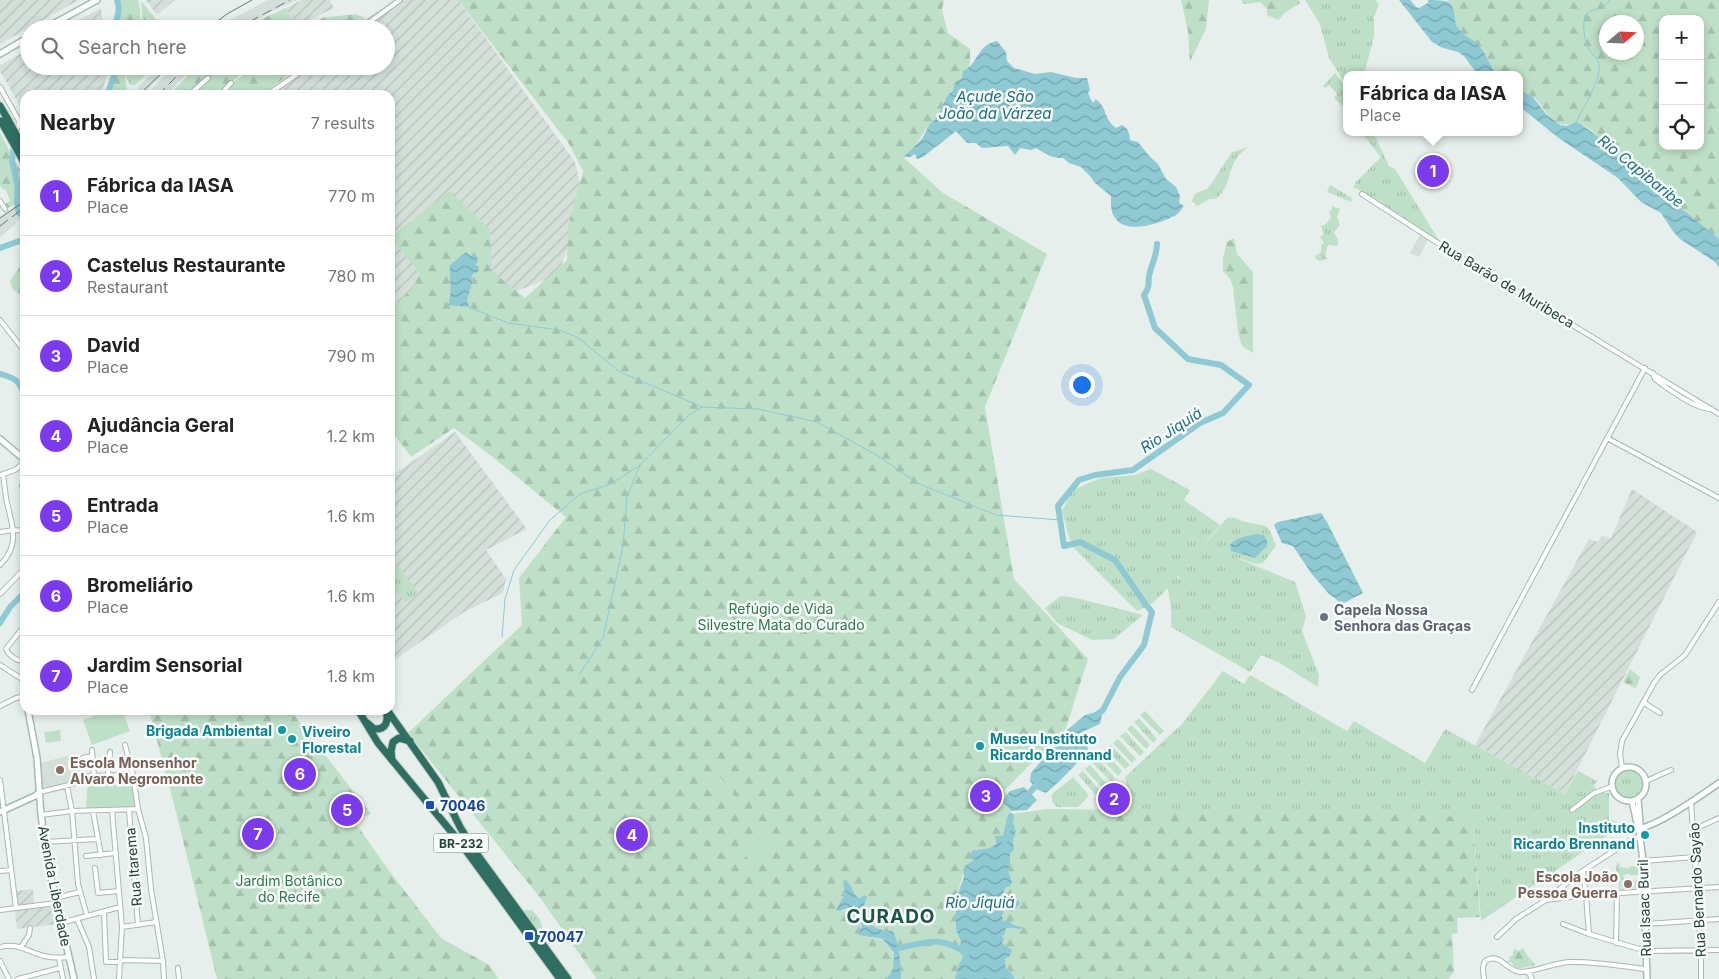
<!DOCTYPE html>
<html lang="en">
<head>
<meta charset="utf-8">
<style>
	:root { --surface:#fff; --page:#f6f6f6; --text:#222; --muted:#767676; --line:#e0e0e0; --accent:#7c3aed }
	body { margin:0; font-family:Inter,sans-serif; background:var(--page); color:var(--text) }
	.controls { position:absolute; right:15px; top:15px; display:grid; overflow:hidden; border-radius:10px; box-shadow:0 2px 8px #0003 }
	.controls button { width:45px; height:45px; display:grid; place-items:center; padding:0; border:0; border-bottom:1px solid var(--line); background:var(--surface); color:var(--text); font:25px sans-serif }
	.compass { position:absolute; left:1599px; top:15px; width:45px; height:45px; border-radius:50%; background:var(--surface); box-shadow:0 2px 8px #0003; rotate:71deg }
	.you { position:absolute; left:1081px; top:384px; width:18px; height:18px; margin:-12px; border:4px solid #fff; border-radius:50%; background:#1a73e8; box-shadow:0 0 0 8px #1a73e833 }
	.badge { display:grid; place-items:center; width:32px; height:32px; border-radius:50%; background:var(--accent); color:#fff; font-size:16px; font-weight:700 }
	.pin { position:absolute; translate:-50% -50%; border:2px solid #fff; box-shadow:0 1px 5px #0006 }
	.popup { position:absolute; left:1343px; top:71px; width:180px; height:65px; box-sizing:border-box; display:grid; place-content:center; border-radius:10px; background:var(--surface); filter:drop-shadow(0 1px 4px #0005); font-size:16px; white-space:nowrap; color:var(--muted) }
	.popup b { font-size:19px; color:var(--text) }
	.popup::after { content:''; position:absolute; left:50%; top:100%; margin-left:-10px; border:10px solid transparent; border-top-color:var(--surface) }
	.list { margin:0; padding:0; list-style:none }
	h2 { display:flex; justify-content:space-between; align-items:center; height:65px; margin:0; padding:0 20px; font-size:21px }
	h2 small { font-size:16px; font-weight:400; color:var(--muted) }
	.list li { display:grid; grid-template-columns:32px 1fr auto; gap:15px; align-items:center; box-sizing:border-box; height:80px; padding:0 20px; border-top:1px solid var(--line) }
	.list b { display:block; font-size:19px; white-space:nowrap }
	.list p { margin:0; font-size:16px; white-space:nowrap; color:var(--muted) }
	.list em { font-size:16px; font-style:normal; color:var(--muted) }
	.icon { flex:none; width:28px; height:28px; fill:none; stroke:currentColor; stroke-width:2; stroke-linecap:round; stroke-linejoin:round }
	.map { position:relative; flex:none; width:1719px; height:979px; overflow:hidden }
	.search { position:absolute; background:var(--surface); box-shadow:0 2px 8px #0003; left:20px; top:20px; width:375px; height:55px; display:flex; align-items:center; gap:12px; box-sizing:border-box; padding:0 18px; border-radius:28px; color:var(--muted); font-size:19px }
	.panel { position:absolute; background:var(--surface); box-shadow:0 2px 8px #0003; left:20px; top:90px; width:375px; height:625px; border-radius:15px }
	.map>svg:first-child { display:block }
	.built { fill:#d4dfda }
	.industrial { fill:url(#industrial-furrows) }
	.grass { fill:url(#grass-tufts) }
	.forest { fill:url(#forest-firs); fill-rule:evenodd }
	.garden { fill:#bfe0c8 }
	.water { fill:url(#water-waves) }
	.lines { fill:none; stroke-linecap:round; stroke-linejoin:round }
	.stream { stroke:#8ec9d4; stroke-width:1 }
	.river { stroke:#8ec9d4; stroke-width:6 }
	.street-casing { stroke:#a8b8b2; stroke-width:6 }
	.secondary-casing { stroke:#a4bbb3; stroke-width:8 }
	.highway-casing { stroke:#c2cac8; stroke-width:9 }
	.street { stroke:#fff; stroke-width:4 }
	.secondary { stroke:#fff; stroke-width:5 }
	.highway { stroke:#2f6f62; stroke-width:7 }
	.tram { stroke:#5f7d75; stroke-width:1 }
	.rail { stroke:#5f7d75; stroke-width:1; stroke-dasharray:10 5; stroke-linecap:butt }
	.highway-bridge-casing { stroke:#c2cac8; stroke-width:9; stroke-linecap:butt }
	.highway-bridge { stroke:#2f6f62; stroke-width:7 }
	.worship-dot { fill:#6b7280; stroke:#f7fbf9; stroke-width:2 }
	.culture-dot { fill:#0f9aa8; stroke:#f7fbf9; stroke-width:2 }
	.education-dot { fill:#8d6e63; stroke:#f7fbf9; stroke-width:2 }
	.transit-dot { fill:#1a4fb4; stroke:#f7fbf9; stroke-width:2 }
	.labels { text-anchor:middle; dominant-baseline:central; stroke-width:5; stroke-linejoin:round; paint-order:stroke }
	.shield { fill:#f7fbf9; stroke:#637a73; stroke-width:1 }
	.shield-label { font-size:12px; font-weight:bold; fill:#24423a }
	.street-label { font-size:14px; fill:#24423a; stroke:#f7fbf9 }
	.park-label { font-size:14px; fill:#2d7a4b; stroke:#f7fbf9 }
	.worship-label { font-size:14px; font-weight:bold; fill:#5b616d; stroke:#f7fbf9; text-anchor:start }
	.culture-label { font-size:14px; font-weight:bold; fill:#0d838f; stroke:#f7fbf9; text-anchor:end }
	.education-label { font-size:14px; font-weight:bold; fill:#785e54; stroke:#f7fbf9; text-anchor:start }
	.transit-label { font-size:14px; font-weight:bold; fill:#164399; stroke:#f7fbf9; text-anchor:start }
	.water-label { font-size:15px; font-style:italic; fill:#1c6f80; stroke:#f7fbf9 }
	.district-label { font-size:19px; font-weight:bold; letter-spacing:1px; fill:#1f5548; stroke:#f7fbf9 }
</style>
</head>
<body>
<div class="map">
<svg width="1719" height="979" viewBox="0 0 1719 979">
	<defs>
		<pattern id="industrial-furrows" width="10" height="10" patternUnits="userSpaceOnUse" patternTransform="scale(1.25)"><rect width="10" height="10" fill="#d4dfda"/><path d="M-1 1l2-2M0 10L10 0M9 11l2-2" fill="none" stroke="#b6c1bc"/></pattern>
		<pattern id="grass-tufts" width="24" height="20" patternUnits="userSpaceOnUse" patternTransform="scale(1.25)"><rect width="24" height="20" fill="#bfe0c8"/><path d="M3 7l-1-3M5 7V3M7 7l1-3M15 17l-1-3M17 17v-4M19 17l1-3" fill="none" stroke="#a4c1ad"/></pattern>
		<pattern id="forest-firs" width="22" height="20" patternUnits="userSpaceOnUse" patternTransform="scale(1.25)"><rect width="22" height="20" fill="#bfe0c8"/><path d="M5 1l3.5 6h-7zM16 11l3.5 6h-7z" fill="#a4c1ad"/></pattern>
		<pattern id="water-waves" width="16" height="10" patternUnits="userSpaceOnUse" patternTransform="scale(1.25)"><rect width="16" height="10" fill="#8ec9d4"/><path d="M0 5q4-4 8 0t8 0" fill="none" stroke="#74a5ad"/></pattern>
	</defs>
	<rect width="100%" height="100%" fill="#e6efeb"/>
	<path class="built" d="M268,0h30l-28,12 -28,17h-24l12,-9z
		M160,66h10l-28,29h-7l4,-9z
		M174,66h20l-28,29h-20z
		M25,199v18l-8,4 -1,3 -16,13v-20z
		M1420,234l8,6 -9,17 -9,-4z
		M74,754l8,22 -5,5 -35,10 -1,-28z
		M1639,880v8l-4,2 -16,2 -1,-11z"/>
	<path class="industrial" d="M0,0h79l-79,44z
		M146,0h29l-18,15z
		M302,0h28l4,8 -39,19 -9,-19z
		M393,0h65l117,162 9,39 -26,74 -46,18 -122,18v-216h-127l39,-29h84v-37h-33z
		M101,8l2,21h-39z
		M29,49v17h77l1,10 -6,19h-76v20l-25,-44v-6z
		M455,432l72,97 -41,21 20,29 -3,14 -39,19 -74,51v-186z
		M1632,489l65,43 -132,262 -90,-49 114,-206 9,3 4,-6 9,2z
		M33,889l1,14 -17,2 -1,-14z
		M53,906l4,18 -40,5 -2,-19z"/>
	<path class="grass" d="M1305,0h71l3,5 -5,12v19l-10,39h-17v11l-18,-28 -9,-34z
		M141,1l23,28h-21z
		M130,66h25l-20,19h-5l-4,-8z
		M1335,73l12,15v22l-13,-12 3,-4 -8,-9 -4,3 -2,-2z
		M1368,132h5l16,34 6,3 45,73 -84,-54 -3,1 3,-7 25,-25 -17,-21z
		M1248,147c-4,4 -9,7 -12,12 -9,16 -5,26 -20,40h-6l-15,8 1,-3 -5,-3 5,-8 11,-4 4,-5 21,-32z
		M1330,185l22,13 -1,4 -24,-10z
		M1332,206l8,3 -3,8 3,8 -6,7 4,8 -1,6 -9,-1 -3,10 2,4 -8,2 -4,-3 1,-3c5,-1 6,-5 5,-10l3,-2 -4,-6 4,-3 -3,-8 5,-2 5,-7 -2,-5 3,-3z
		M1151,469l39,21 -6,10 36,25 -43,53 3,1 -2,-3 49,-58c8,-2 11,2 19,4 24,6 20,-2 30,24l-13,17 -7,1 -24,-8 63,26 11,34 -4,15 17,44 -1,12 -40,-25 -17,-7 -11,17 -79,-45v-18l-3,-21 -15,15 -16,8 -66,-66 -9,-34 11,-21 28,-12 34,-3z
		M398,565l20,28 -13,10 -15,-21v-12z
		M1061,596l15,2 67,17 -29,24 -22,1 -35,-17 -12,-15z
		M1223,671l21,13 6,-9 97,56 7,-10 71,42 20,-34 120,65 13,-23 19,10 -3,5 4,7h11v27l6,1 8,4 -142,96 -8,-103 -343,-8 -5,-33 57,-53z
		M1145,711l19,20 -4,4 -20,-20z
		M1139,718l18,21 -4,4 -19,-21z
		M1132,725l18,20 -4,4 -19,-20z
		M1126,732l18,20 -4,4 -20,-20z
		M1118,739l18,20 -4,4 -19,-20z
		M1111,745l19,20 -5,4 -19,-20z
		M1104,751l18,20 -4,5 -20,-21z
		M1097,758l18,20 -4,4 -19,-20z
		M1090,765l18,20 -4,5 -19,-21z
		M1614 784a15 15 0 1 1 30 0a15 15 0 1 1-30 0Z
		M1083,771l18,21 -4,4 -19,-21z
		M1073,777l14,16 1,4 -10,10h-21l-5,-5v-8z
		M521,910h11c7,8 14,15 8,25z"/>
	<path class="forest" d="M121,0h17l2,9 1,20h-28l6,-15 -2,-13z
		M458,0h486l-2,10 6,23 22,16c0,16 1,25 -15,33l-2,8 -6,6 -9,20 -9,9 -13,19 -13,13 40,36 104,61 -62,153 29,172 74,80 -22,69 -62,63 3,3 -5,7 9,10c-1,7 -1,17 -4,23l-5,3 -4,-1 -4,10 -10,4h-8l-4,7 2,1 1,2 -9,5 -10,33v32l5,12 -1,5 3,10 -4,7 -4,15h-54c0,-17 -1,-30 -7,-46 -12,-3 -30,-6 -31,-21 0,-6 2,-11 2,-17l-6,3 -5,-3 -1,-5 -10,-6 2,10 -7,17c7,-1 10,-4 18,0l6,15 -4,9 24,5 12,14 -1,14 -6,11h-290l-56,-80 -133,-166 114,-108 -3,-47 47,-61 -76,-62 -36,-27 -43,29 -21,-28v-119l22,-21 8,-16 -30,-36 60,-46 40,38 2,42 33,27 42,-38 1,-32 15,-57 -14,-27zM474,253l4,8 -4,12 -3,4 2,3 -6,20 -4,5h-15l3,-11 -1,-29 11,-9h10z
		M1181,0h28l-3,29 -16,33 -2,-31z
		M1241,0h58l1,3 -14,9 -8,8 -11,-5v-6l-7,-7 -16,2z
		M1447,0h272v239c-40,-29 -74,-66 -114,-96 -7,-6 -16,-16 -24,-19 -9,-3 -16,4 -25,-2 -11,-7 -14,-19 -23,-25 -4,-3 -9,-5 -14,-7v-15h-22c-7,-8 -9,-18 -16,-27 -7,-10 -20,-11 -25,-23 -4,-10 0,-19 -9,-25zM1663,19h37v127h-37zM1606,22h30v30h-30z
		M286,8l9,19 -1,2h-48l18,-11z
		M355,14l10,4v2l-12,9h-49l19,-11z
		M114,66h14c-7,14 2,19 -3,29h-18l7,-19z
		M197,66h52l-31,29h-49z
		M255,66h46l-40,29h-39l12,-13z
		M0,133l25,46v16l-13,11 -4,2 -3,-4 5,-3 -4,-11 -4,-1 -2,-4z
		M1234,238l3,16 16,18v81l-11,-7 -4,-14 -5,-45 -3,-8 -7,-8v-12l4,-17z
		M22,264l3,2v25l-5,3 -7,-4 -3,-9z
		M1630,669l10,8 -2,7 -3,4 -12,-6z
		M149,710h141l81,104 -8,3 -6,8 30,43 54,70 48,27 10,14h-282l-41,-167z
		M1048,809l261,3 164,5 7,100 -23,1 1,15 -6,1 2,38 -6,7h-433l-5,-8 -4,-2 -1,-10 3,-2 3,-8 -8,-4 -1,-9 3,-3 1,-5 13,1 2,-3 -9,-2 -2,-3h-6l-2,-7 2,-5 8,3 8,-8 -3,-8h-3l1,6 -3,2 -7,-4 1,-4 -3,-2 6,-18 -1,-5 2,-6v-11l4,-4 -1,-9 3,-10 -4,-10 1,-7z
		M1618,862l3,5 3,1 2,-1 2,2 2,-3 2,1 7,-3 2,11h-11l-1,-2 -6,2 1,5 -6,1 -2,-14z
		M1523,948l4,7 9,10 -19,4 -6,-7 -5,1 4,-3 -1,-3 4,-2v-4l2,-2 4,2z"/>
	<path class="garden" d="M110,710h12l8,21 -38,14 -9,-25z
		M60,730l1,11 -15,2 -2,-11z
		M131,778l4,30h-49l2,-29z
		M721,778l15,20 -8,6 -15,-19z
		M769,829l10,16 -27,20 -10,-16z"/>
	<path class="water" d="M1399,0h11l6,7 3,1 9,-5v-3c6,0 18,0 22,3 6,6 3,18 8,25 6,9 17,11 23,20 7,9 9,19 16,27h-19l-14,-19 -6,-4 -15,-4 -11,-6z
		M997,41l9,11 1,9 7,7 21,6 16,-2 25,6h11l3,12 -2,3 3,7 3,3 1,-4c13,8 7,18 21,29l6,-3c6,3 8,9 8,15l8,2 12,15 8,7 8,15 10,8 4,9 -1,7 5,3c-4,5 -6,9 -12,11 -14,7 -45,17 -56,2 -6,-7 -5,-15 -5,-23l-16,-13 -5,-7 -9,-9 -12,-4 -6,-5c-9,1 -19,-5 -27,-10l-5,2 -11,-2 -5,7 -7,-9 -26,2 -6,-5h-9l-11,-12 -33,26 -6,2 -2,-5 -5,3h-7l19,-18 7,-14 9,-9 9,-20 6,-6 2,-8 7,-4 1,-7c16,-7 13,-26 34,-30z
		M1519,90l13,6 15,19 13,10 6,1 10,-4 5,2 29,22 61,54 48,39v28l-4,-5 -35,-23 -8,-9 -11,-17 -20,-11 -23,-24 -58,-39 -41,-33z
		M466,252l5,4 3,-3 4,8 -2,4 3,2 -1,5 -4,1 -3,4 2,3 -6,20 2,7 -21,-2c5,-12 1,-27 2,-40z
		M1321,513l6,9 36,71 -21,11 -14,-11 -17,-20 -18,-27 -11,-3 -8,-18 4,-3z
		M1257,534l7,1 3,6v5l-12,12 -24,-7 -1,-6c6,-8 18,-9 27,-11z
		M1103,710l-3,14 -18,8 -13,9 -1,5c7,0 11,-4 18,-3l2,6c-12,17 -26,30 -42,44l-10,-4 -6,-8 1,-8 21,-25 12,-3 5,-9 -2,-6 18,-15z
		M1024,787l13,13 -10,10 -16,1 -9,-10 8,-10z
		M1010,815l6,16 -3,10 1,9 -4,4v11l-2,6 4,11 -2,4 -5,2 -2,6 3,2 -1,4 7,4 3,-2 -1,-6 2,-1 4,9 -8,8 -8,-3 -2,7 2,5h6l2,3 10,3 -2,2 -14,-1 -1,6 -3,2 2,3 -2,4 10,7 -2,6 -5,3 1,10 4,2 5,8h-60l4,-15 4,-7 -3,-10 1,-5 -5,-12v-32l8,-21 -1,-7 3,-5 8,-5 -4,-5 2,-4c8,-2 20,-1 24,-8l-1,-7c20,0 11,-8 15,-21z
		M844,880h2c6,5 6,13 13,18l6,-3 2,2 -4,11 3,13c8,7 16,10 26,10l2,2c6,16 7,29 7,46h-14l6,-11 1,-15 -12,-14 -24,-4 4,-9 -6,-15c-6,-4 -10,-3 -16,0l-4,-1 9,-16 -2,-10z"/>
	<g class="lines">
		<path class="stream" d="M117,1l4,-1
			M1576,122c7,-15 28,-45 22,-61 -2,-4 -7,-8 -9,-12 -6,-11 -6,-23 -4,-34l8,-5 9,-2 8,-8
			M469,307l39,16 51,7 18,7 43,35 82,35 56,2 59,13 61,34 39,27 79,32 64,5
			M502,637l3,-38 9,-29 36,-50 30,-26 31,-10 29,-19 49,-50 13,-8
			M579,675l24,-37 20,-92 4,-49 13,-32"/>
		<path class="river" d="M113,29c4,-11 8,-18 4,-29
			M107,95l7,-19v-10
			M25,140l-11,5 -2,16 6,26 -1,17 2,9 6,5
			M0,248l25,-9
			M0,374c16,4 21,8 25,24
			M1146,605l-31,-45 -35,-18 -16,4 -6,-40 21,-26 16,-5 38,-5 67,-47 23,-10 26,-28 -28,-20 -33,-6 -33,-31 -11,-33c6,-8 4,-10 5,-19 2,-11 8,-20 8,-32
			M0,623l10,-16 15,-15
			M1096,715l7,-5 17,-33 24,-32 8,-33 -4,-5
			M1025,798l15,-17
			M1004,843l7,-27
			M899,948c29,-6 41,-13 68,6"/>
		<defs>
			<path id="street" d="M360,29l40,-29
				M0,87l19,34 -1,6 -4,3
				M189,95l19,-17
				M220,95l11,-12
				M267,95l42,-29
				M1362,194l85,55 272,165
				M0,201l5,8
				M0,320l25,32
				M1653,373l2,6c11,9 42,31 57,30
				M1607,438l112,60
				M0,475l15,-5 10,-8
				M22,486l3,1
				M0,532l14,-2 11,1
				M0,565c22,-21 11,-42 6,-67 -1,-8 -2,-16 -3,-24
				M0,594l25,-26
				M25,625l-19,24c3,7 12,13 19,12
				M0,665l25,16
				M1472,690l173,-322
				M1643,702l17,11
				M0,706l16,-8 9,-2
				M125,745l8,30 5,34 8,29 5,51 12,72 1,18
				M92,750l2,26
				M83,758l9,-2
				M1622,768l-2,-14 2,-13 32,-58 6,-8 25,-20 34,-53
				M108,775l2,-23
				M0,780l16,128
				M1646,781l25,-11
				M67,786l5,25 6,73 9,32
				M40,792l33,-8 14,-8 46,-1
				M1691,802l10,150v27
				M112,810l10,117 -3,52
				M129,810l9,115
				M1572,810l22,-17 17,-6
				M93,811l8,44
				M41,815l31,-4 66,-2
				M1693,830l26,-12
				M45,842l52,-3
				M86,856l30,-3
				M1643,861l52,-4
				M95,868l3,25 21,-2
				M0,871l11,-1
				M1583,872l3,23 3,39
				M55,898l25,-6
				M1546,900l40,-5 133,-8
				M0,910l56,-7
				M104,912l2,50h15
				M77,919l12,28 5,32
				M61,923l59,-16
				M1563,924l26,10 57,17 73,-1
				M1646,924l73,-5
				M122,927l34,-5
				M1497,937l19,-18 30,-19 32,-26 53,-34 9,-3
				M1616,943l1,-50
				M0,947c17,-5 28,5 44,9 8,2 16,2 25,1
				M21,947l8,-12 1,-7
				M59,958l4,21
				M121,960l42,1
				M0,961l9,18
				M178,968l1,11
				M1528,971l4,8
				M18,979l42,-11
				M1484,979c-1,-7 -3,-18 5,-20 12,-4 19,12 31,13 16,0 33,-9 49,-10 25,-1 52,4 77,7"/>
			<path id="secondary" d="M44,29l53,-29
				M0,54l29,-17
				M0,439l25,21
				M28,710l9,48 4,57 7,50 26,114
				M1612 784a17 17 0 1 1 34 0a17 17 0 1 1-34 0Z
				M1638,799l2,25
				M1632,801l8,36 3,24 4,118
				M0,812l35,-16 5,-4
				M1637,829c19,-2 65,-34 82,-46"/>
			<path id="highway" d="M0,106l7,12
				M358,710l20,33 81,98 101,138
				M387,710l51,72 22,45 19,30 89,122
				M367,723l7,6c12,1 15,-8 12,-19
				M392,760l-1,-9 2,-9 6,-4 11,3"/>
		</defs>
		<use href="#street" class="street-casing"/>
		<use href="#secondary" class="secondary-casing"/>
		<use href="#highway" class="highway-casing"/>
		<use href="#street" class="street"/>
		<use href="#secondary" class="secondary"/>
		<use href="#highway" class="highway"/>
		<path class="tram" d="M207,29l20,-15 25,-14
			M139,95l30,-29
			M0,218l25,-17"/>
		<path class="rail" d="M236,29l54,-29
			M158,95l29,-29
			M0,226l25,-19"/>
		<defs>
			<path id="highway-bridge" d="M7,118l18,33
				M1,121l24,43"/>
		</defs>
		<use href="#highway-bridge" class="highway-bridge-casing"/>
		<use href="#highway-bridge" class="highway-bridge"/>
	</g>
	<circle class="worship-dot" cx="1324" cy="617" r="5"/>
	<g class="culture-dot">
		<circle cx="282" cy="730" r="5"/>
		<circle cx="292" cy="739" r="5"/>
		<circle cx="980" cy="746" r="5"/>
		<circle cx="1645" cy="835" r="5"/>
	</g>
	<g class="education-dot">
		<circle cx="60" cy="770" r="5"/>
		<circle cx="1628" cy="884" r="5"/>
	</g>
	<g class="transit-dot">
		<rect x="425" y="800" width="10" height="10" rx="2.5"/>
		<rect x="524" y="931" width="10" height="10" rx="2.5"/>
	</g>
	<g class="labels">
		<rect class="shield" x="433.5" y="833.5" width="55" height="19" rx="4"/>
		<g class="shield-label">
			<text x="461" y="843">BR-232</text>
		</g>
		<g class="street-label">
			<text transform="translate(1507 284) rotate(31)">Rua Barão de Muribeca</text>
			<text transform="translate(133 867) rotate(-95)">Rua Itarema</text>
			<text transform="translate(55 886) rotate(79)">Avenida Liberdade</text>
			<text transform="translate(1697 890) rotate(-93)">Rua Bernardo Sayão</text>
			<text transform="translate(1644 908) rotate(-92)">Rua Isaac Buril</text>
		</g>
		<g class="park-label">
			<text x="781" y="608">Refúgio de Vida<tspan x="781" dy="16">Silvestre Mata do Curado</tspan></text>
			<text x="289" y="880">Jardim Botânico<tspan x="289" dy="16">do Recife</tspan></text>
		</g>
		<g class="worship-label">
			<text x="1334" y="609">Capela Nossa<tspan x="1334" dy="16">Senhora das Graças</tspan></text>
		</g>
		<g class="culture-label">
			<text x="272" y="730">Brigada Ambiental</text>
			<text x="302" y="731" text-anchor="start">Viveiro<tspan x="302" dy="16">Florestal</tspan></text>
			<text x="990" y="738" text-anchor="start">Museu Instituto<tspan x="990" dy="16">Ricardo Brennand</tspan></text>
			<text x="1635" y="827">Instituto<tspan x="1635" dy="16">Ricardo Brennand</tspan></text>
		</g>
		<g class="education-label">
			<text x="70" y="762">Escola Monsenhor<tspan x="70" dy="16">Alvaro Negromonte</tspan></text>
			<text x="1618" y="876" text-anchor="end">Escola João<tspan x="1618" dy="16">Pessoa Guerra</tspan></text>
		</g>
		<g class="transit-label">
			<text x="440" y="805">70046</text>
			<text x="539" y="936">70047</text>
		</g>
		<g class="water-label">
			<text x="995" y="96">Açude São<tspan x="995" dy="17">João da Várzea</tspan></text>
			<text transform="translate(1641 171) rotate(39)">Rio Capibaribe</text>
			<text transform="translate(1171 430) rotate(-33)">Rio Jiquiá</text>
			<text x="980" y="902">Rio Jiquiá</text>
		</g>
		<g class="district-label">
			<text x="891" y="916">CURADO</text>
		</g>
	</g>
</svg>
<div class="controls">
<button>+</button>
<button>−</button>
<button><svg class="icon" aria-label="locate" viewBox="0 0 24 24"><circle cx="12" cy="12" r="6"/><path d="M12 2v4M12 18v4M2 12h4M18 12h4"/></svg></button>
</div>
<svg class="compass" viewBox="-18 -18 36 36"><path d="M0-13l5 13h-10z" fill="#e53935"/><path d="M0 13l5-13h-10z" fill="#767676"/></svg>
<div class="you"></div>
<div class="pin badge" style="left:1433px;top:171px">1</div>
<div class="popup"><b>Fábrica da IASA</b>Place</div>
<div class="pin badge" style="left:1114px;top:799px">2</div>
<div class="pin badge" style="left:986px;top:796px">3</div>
<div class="pin badge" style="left:632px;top:835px">4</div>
<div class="pin badge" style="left:347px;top:810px">5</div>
<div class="pin badge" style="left:300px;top:774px">6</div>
<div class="pin badge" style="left:258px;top:834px">7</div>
<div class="search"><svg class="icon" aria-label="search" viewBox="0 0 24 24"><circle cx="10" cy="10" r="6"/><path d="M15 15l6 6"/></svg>Search here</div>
<section class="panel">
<h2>Nearby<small>7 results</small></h2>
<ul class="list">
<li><span class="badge">1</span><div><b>Fábrica da IASA</b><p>Place</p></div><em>770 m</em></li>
<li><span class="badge">2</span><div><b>Castelus Restaurante</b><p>Restaurant</p></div><em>780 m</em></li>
<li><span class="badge">3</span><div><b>David</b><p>Place</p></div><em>790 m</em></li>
<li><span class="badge">4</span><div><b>Ajudância Geral</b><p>Place</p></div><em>1.2 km</em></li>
<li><span class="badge">5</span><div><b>Entrada</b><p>Place</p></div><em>1.6 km</em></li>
<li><span class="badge">6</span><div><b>Bromeliário</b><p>Place</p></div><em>1.6 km</em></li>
<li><span class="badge">7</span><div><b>Jardim Sensorial</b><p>Place</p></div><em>1.8 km</em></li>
</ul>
</section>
</div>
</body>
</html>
